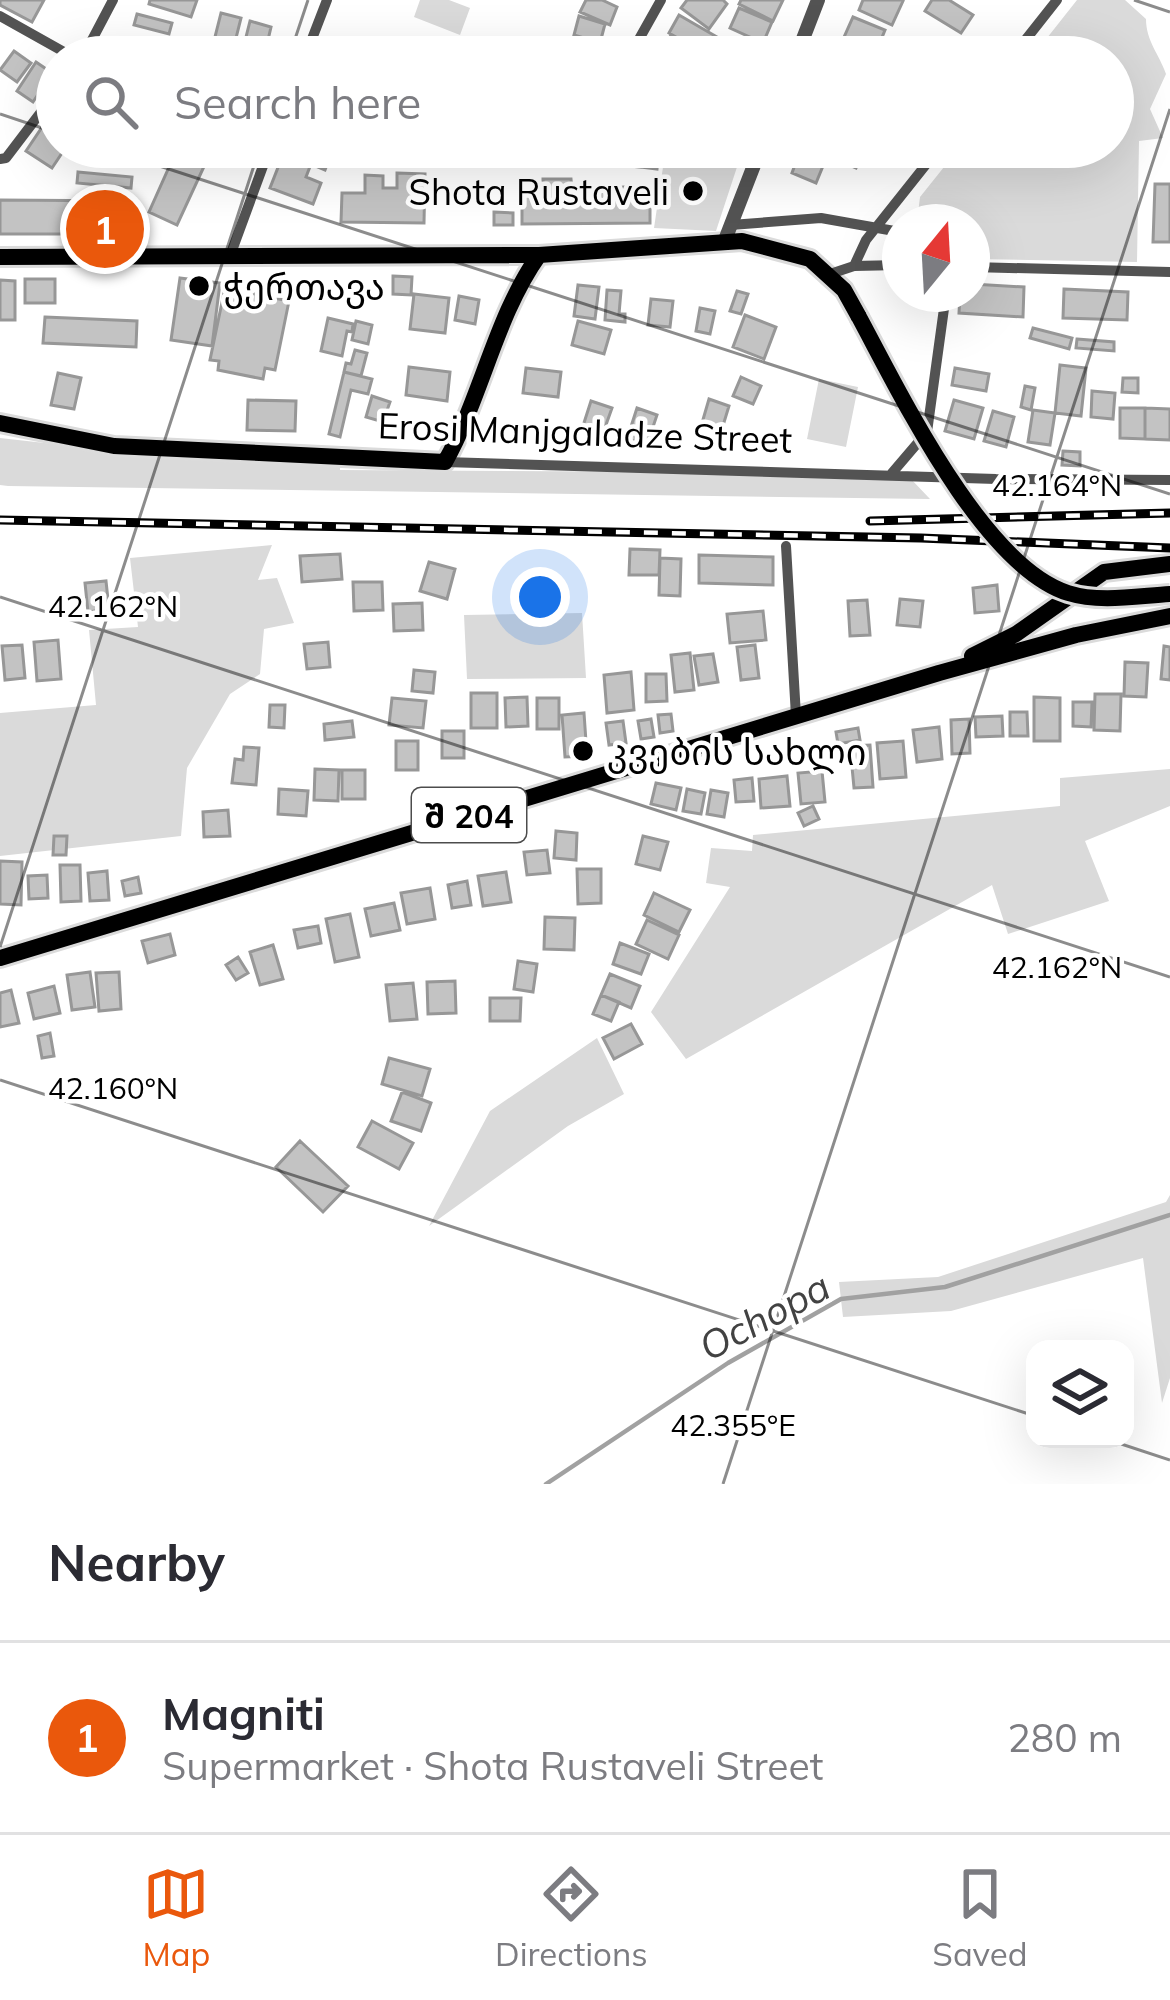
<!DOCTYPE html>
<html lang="en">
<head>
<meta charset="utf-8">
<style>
	:root { --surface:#fff; --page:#f7f7f7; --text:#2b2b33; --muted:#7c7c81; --line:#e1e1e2; --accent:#ea580c }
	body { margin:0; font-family:Mulish,"Noto Sans Georgian",sans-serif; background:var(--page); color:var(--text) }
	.controls { position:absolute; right:36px; bottom:36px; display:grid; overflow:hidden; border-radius:24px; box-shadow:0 12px 48px #0002 }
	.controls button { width:108px; height:108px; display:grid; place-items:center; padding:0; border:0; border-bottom:3px solid var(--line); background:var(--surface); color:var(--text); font:60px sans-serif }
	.compass { position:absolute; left:882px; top:204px; width:108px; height:108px; border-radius:50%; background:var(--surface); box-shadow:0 12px 48px #0002; rotate:18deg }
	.you { position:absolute; left:540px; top:597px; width:42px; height:42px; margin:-30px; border:9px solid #fff; border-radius:50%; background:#1a73e8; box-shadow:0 0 0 18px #1a73e833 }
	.badge { display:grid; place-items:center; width:78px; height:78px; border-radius:50%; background:var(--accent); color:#fff; font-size:39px; font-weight:700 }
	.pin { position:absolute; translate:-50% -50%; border:6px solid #fff; box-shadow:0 3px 12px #0006 }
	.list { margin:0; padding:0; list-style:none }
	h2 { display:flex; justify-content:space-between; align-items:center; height:156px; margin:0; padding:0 48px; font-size:51px }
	h2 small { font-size:39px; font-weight:400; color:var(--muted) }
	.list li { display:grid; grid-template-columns:78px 1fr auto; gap:36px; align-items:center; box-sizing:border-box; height:192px; padding:0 48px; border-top:3px solid var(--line) }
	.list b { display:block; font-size:45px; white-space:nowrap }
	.list p { margin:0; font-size:39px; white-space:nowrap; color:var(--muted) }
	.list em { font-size:39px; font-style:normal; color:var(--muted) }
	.icon { flex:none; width:66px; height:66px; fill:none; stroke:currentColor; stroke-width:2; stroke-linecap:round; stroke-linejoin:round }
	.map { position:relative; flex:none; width:1170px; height:1484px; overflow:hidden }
	.search { position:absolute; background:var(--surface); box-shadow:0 12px 48px #0002; left:36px; right:36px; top:36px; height:132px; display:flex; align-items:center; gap:30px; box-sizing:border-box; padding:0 42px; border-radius:66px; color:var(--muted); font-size:45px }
	.sheet { height:348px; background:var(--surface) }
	nav { display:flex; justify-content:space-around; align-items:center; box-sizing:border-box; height:168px; border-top:3px solid var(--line); background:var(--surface); font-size:33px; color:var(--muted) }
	nav a { display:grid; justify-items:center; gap:6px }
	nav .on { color:var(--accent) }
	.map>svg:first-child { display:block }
	.green { fill:#dadada }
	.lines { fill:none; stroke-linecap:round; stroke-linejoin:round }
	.stream { stroke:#a1a1a1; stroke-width:4.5 }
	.building { fill:#c3c3c3; stroke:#979797; stroke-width:3 }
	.primary-casing { stroke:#dbdbdb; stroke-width:22 }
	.minor { stroke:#535353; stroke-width:10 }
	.tertiary { stroke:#535353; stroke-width:14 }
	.primary { stroke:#000; stroke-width:16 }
	.rail-casing { stroke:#000; stroke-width:9 }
	.rail { stroke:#fff; stroke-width:4.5; stroke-dasharray:14; stroke-linecap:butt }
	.primary-bridge-casing { stroke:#dbdbdb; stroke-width:22; stroke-linecap:butt }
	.primary-bridge { stroke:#000; stroke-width:16 }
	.ticks { fill:none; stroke:#000; stroke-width:3; stroke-opacity:0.45 }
	.poi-dot { fill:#000; stroke:#fff; stroke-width:4.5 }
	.labels { text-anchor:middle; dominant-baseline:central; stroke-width:9; stroke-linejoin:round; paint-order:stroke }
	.shield { fill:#fff; stroke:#4c4c4c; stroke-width:3 }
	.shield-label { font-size:33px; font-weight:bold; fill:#000 }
	.poi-label { font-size:36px; fill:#000; stroke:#fff; text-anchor:start }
	.street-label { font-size:36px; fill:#000; stroke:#fff }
	.water-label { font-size:39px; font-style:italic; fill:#424242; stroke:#fff }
	.ticks-label { font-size:30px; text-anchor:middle; fill:#000; stroke:#fff; stroke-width:9; stroke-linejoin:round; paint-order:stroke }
</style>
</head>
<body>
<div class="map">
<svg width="1170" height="1484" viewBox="0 0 1170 1484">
	<rect width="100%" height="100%" fill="#fff"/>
	<path class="green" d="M420,0h29l21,8 -10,27 -46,-18z
		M1077,0h48l21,19c0,22 13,35 20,55l-16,35 13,29 -24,3 -2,121 -165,-3v-37h-55l3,-25 40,-50h153v-90h-81z
		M666,147h15l56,20 -21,64 -62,-3z
		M819,379l39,8 -12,60 -39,-8z
		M0,438l134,15 206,12v5l371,2 200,7 19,20 -922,-13 -8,-1z
		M272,545l-14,35 19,-2 17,45 -30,6 -4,45 -30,20 -43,74 -6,68 -181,20v-143l96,-8 -7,-75 49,-3 -8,-69z
		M582,613l4,65 -119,1 -3,-64z
		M1170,769v37l-85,35 24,60 -101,33 -16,-49 -306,174 -35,-47 79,-125 -24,-4 5,-35 41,3 1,-16 307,-29v-28z
		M597,1038l27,56 -56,32 -139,100 61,-115z
		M1170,1195v183l-8,25 -19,-145 -192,53 -108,6 -4,-35 99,-5 228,-75z"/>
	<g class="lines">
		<path class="stream" d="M546,1484l182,-121 113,-64 104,-12 225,-72"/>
	</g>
	<path class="building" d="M0,0h44l-12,22 -32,-17z
		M150,0h47l-6,17 -42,-13z
		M586,0h16l15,7 -7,18 -30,-13z
		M687,0h36l4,4 -18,25 -28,-21z
		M741,0h42l-10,21 -34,-17z
		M863,0h38l2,1 -11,24 -33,-15z
		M932,0h17l24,15 -12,18 -36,-22z
		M739,8l33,14 -9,21 -33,-15z
		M221,13l20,5 -7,28 -20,-5z
		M137,14l35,9 -3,11 -35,-9z
		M679,15l38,22 -10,18 -38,-22z
		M579,16l26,8 -5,19 -26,-8z
		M853,17l32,13 -11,27 -37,-4z
		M250,21l21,6 -7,30 -22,-4z
		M671,35l33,18 -3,4h-42z
		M577,36l23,7 -5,14 -23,-5z
		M14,51l17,12 -14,19 -17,-12z
		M36,62l16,11 -19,29 -16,-11z
		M57,105v42h9l-14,21 -26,-17z
		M178,147l29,13 -30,65 -28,-13z
		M286,147h34l11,7 -6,16 -14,-6 -5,13 15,6 -8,21 -43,-16z
		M622,147l19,1 -1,19 -20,-2z
		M659,147l-2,22 -17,-2 1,-20z
		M840,147h26l-10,21 -22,-10z
		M800,151l25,10 -9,22 -24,-10z
		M78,172l54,5 -1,11 -54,-5z
		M397,173l28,1 -1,49 -83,-1 1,-29h23v-18l18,1v12h14z
		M543,179h28l1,12 63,-5v6h15v31l-128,1v-31h21z
		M1155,184h15v58h-17z
		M0,200l137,1v33h-137z
		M494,212l19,1v12h-19z
		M393,276l19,1 -1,18 -18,-1z
		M180,278l40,5 -8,63 -41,-6z
		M25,279h30v24h-30z
		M0,280l15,1v39h-15z
		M972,284l52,3 -1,30 -64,-4 1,-19h12z
		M578,285l21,2 -4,32 -21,-3z
		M225,288l64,13 -14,69 -10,-2 -2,11 -45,-9 1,-9 -9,-1z
		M1064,289l64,3 -1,28 -64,-2z
		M607,290l14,1 -2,23h6v8l-20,-2z
		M737,291l11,3 -7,20 -11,-3z
		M414,294l35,4 -4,35 -35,-4z
		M459,296l20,4 -4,24 -20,-4z
		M651,299l22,2 -3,26 -22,-2z
		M700,308l15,3 -5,23 -14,-3z
		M745,315l31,12 -12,32 -31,-12z
		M45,317l92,4 -1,26 -93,-4z
		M328,318l25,6 -1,8 -5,-1 -5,25 -21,-5z
		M356,321l16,4 -4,19 -16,-4z
		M578,321l33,9 -7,24 -32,-9z
		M1033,328l39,10 -3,11 -39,-11z
		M1077,339l37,3v9l-38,-3z
		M355,350l12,3 -6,23 -17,-4 2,-9 5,1z
		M1060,365l26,3 -5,48 -26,-3z
		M409,367l41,5 -3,29 -41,-6z
		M526,368l35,4 -3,25 -35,-4z
		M955,368l34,6 -3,17 -34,-6z
		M344,372l28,7 -4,15 -17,-4 -11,47 -11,-3z
		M58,373l23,5 -7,31 -23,-4z
		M741,377l20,9 -8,18 -20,-8z
		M1123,378h15v15l-16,-1z
		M1025,386l10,2 -4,22 -10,-3z
		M1092,391l23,2 -2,26 -22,-2z
		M372,396l18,6 -7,20 -17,-5z
		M709,399l20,7 -7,23 -20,-6z
		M248,400l48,1 -1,30 -48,-1z
		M954,400l29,8 -9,31 -29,-8z
		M591,401l21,7 -10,28 -20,-7z
		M637,408l20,7 -10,30 -20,-6z
		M1120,408h25v31l-25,-1z
		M1145,408l25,1v31l-25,-1z
		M1033,410l22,3 -5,32 -22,-3z
		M993,411l21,6 -8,30 -22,-6z
		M1063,451l17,1v14l-18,-1z
		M630,549l30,1 -1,25h-30z
		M340,554l2,25 -40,3 -2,-26z
		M699,555l74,2v28l-74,-2z
		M660,558l21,1 -1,37 -21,-1z
		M429,562l26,7 -8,30 -27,-8z
		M106,581l3,28 -21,3 -3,-29z
		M353,582h29l1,28 -29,1z
		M997,585l2,26 -24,2 -2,-25z
		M900,599l23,2 -3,26 -23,-2z
		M867,600l3,35 -20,1 -2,-35z
		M422,603l1,27 -29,1 -1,-27z
		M763,611l3,29 -36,3 -3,-29z
		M58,640l3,39 -24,2 -3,-39z
		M328,642l2,25 -23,2 -3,-25z
		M22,645l3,33 -20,2 -3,-34z
		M755,645l4,33 -18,2 -4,-33z
		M1164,646l6,1v33l-9,-1z
		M690,653l4,37 -19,2 -4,-37z
		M713,654l5,28 -19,3 -5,-29z
		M1125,662l23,1 -2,34 -22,-1z
		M414,670l21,2 -2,21 -21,-2z
		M631,672l3,38 -27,3 -3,-38z
		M646,674h20l1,27 -21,1z
		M471,693h26v35h-26z
		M1095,694h26l-1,37 -26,-1z
		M527,697l1,29 -22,1 -1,-29z
		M1034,697l26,1v43h-26z
		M392,698l34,3 -3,27 -34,-3z
		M537,698h22v31h-22z
		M1073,702h19l-1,25 -18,-1z
		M270,705h15l-1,23 -15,-1z
		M1010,712h17l1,24h-18z
		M584,713l3,43 -22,1 -3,-42z
		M671,714l2,17 -13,2 -2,-18z
		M1002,716l1,20 -27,1 -1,-20z
		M651,719l3,18 -13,2 -3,-18z
		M969,719l1,34 -18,1 -1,-34z
		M352,721l2,16 -29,3 -1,-16z
		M623,721l3,22 -17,2 -3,-22z
		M939,727l3,32 -25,3 -4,-32z
		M858,728l2,12 -22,4 -2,-12z
		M442,731h22v27h-22z
		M396,741h22v29h-22z
		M903,741l3,36 -26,2 -3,-36z
		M870,745l3,42 -19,1 -4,-42z
		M244,747l15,1 -3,37 -24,-2 3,-24 8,1z
		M315,769l24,1 -1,31 -24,-1z
		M342,770h23v29h-23z
		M822,771l3,31 -24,2 -3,-31z
		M787,776l3,30 -29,2 -2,-29z
		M752,778l2,23 -18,1 -2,-22z
		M656,783l25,5 -5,22 -25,-6z
		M279,789l29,2 -2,25 -28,-2z
		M687,789l18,4 -4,21 -18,-3z
		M711,790l17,3 -4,24 -17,-3z
		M813,806l6,13 -15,7 -6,-13z
		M228,810l2,26 -26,1 -1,-25z
		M556,831l21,2 -1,27 -22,-2z
		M54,836h13l-1,19h-13z
		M643,836l25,6 -8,28 -24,-6z
		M547,850l3,23 -23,2 -3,-23z
		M0,861l22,1 -1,43 -21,-1z
		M60,865h20l1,36 -20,1z
		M577,869h24v34l-23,1z
		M107,871l2,29 -19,1 -2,-28z
		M506,872l5,30 -28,4 -5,-30z
		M47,875l1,23 -19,1 -1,-23z
		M138,877l3,16 -16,3 -3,-15z
		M467,881l4,24 -19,3 -4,-23z
		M430,888l5,31 -28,5 -6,-31z
		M654,893l36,17 -11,22 -35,-17z
		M394,903l6,27 -29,6 -6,-27z
		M350,914l9,43 -24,5 -9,-43z
		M545,917l30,1 -1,32 -30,-1z
		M647,920l32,15 -11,24 -32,-15z
		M318,926l3,17 -23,5 -4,-18z
		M170,934l5,21 -27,8 -6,-22z
		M620,943l29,11 -8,20 -28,-10z
		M273,945l10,34 -23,6 -10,-33z
		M238,957l10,16 -12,7 -10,-15z
		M518,961l19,3 -4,28 -19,-3z
		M90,972l5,35 -23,3 -5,-35z
		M119,972l2,37 -22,2 -3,-38z
		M610,974l30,12 -9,22 -30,-13z
		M455,981l1,32 -28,1 -1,-32z
		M413,983l4,36 -27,2 -4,-36z
		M54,986l6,27 -26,6 -6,-26z
		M11,990l8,33 -19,4v-34z
		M601,995l18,7 -8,19 -18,-7z
		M490,998h31l-1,23h-30z
		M631,1024l11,20 -28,15 -11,-21z
		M50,1033l4,23 -12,2 -4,-22z
		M389,1058l41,11 -8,27 -40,-12z
		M402,1092l29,11 -10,28 -30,-10z
		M372,1121l41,22 -14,26 -41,-22z
		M300,1141l48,45 -25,26 -47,-45z"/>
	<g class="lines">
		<defs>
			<path id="primary" d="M0,257l539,-2 203,-14 68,18 34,31 15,27
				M0,423l114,23 331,16c37,-66 51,-147 94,-207
				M972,656l44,-22 88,-62 66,-8
				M0,958l939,-285 137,-38 94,-19"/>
		</defs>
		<use href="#primary" class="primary-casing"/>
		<path class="minor" d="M0,16l73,41
			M83,57l30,-57
			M305,57l22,-57
			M629,57l32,-57
			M1012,57l45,-57
			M0,159l6,-1 51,-67
			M731,225l90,-7 79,14
			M230,256l40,-109
			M854,266l12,-26 74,-93
			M972,267l198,5
			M830,274l24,-8 46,-1
			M445,462l551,17 174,1
			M892,473l35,-41 19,-138
			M786,546l10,170"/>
		<path class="tertiary" d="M796,57l22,-57
			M725,240l36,-93"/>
		<use href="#primary" class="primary"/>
		<defs>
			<path id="rail" d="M0,520l921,18 249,10
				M870,521l300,-8"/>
		</defs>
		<use href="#rail" class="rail-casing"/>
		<use href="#rail" class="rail"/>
		<defs>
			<path id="primary-bridge" d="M859,317c41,76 124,249 209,276 32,10 69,3 102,1"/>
		</defs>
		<use href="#primary-bridge" class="primary-bridge-casing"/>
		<use href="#primary-bridge" class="primary-bridge"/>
	</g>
	<path class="ticks" d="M1134,0l36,12M289,57l19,-57M0,114l57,19M101,147l1069,347M0,597l1170,380M0,947l260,-800M0,1080l1035,336M1106,1439l64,21M723,1484l447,-1375"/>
	<g class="poi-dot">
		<circle cx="693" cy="191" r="12"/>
		<circle cx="199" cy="286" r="12"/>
		<circle cx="583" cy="751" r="12"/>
	</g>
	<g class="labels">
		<rect class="shield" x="412" y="788" width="114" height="54" rx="9"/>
		<g class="shield-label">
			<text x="469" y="815">შ 204</text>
		</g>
		<g class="poi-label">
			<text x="669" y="191" text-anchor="end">Shota Rustaveli</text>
			<text x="223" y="286">ჭერთავა</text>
			<text x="607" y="751">კვების სახლი</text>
		</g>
		<g class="street-label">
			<text transform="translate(585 432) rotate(2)">Erosi Manjgaladze Street</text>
		</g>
		<g class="water-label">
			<text transform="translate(764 1316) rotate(-28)">Ochopa</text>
		</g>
	</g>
	<g class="ticks-label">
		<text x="1057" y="496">42.164°N</text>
		<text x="113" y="617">42.162°N</text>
		<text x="1057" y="978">42.162°N</text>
		<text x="113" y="1099">42.160°N</text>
		<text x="733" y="1436">42.355°E</text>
	</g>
</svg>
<div class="controls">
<button><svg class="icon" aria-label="layers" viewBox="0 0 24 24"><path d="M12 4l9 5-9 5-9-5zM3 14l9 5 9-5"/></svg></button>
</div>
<svg class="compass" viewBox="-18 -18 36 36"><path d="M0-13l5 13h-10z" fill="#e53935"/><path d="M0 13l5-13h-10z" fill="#7c7c81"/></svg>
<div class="you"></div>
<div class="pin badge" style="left:105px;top:229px">1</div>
<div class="search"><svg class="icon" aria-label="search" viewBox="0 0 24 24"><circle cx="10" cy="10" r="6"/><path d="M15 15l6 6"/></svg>Search here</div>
</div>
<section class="sheet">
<h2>Nearby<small></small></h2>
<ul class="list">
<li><span class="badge">1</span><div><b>Magniti</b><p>Supermarket · Shota Rustaveli Street</p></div><em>280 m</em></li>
</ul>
</section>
<nav>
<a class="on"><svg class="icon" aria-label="map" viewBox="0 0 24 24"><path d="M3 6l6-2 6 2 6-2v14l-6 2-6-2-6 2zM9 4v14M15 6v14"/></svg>Map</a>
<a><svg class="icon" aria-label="directions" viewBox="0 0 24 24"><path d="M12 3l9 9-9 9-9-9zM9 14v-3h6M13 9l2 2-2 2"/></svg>Directions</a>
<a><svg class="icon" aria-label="saved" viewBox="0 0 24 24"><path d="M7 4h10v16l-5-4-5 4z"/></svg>Saved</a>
</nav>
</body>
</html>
